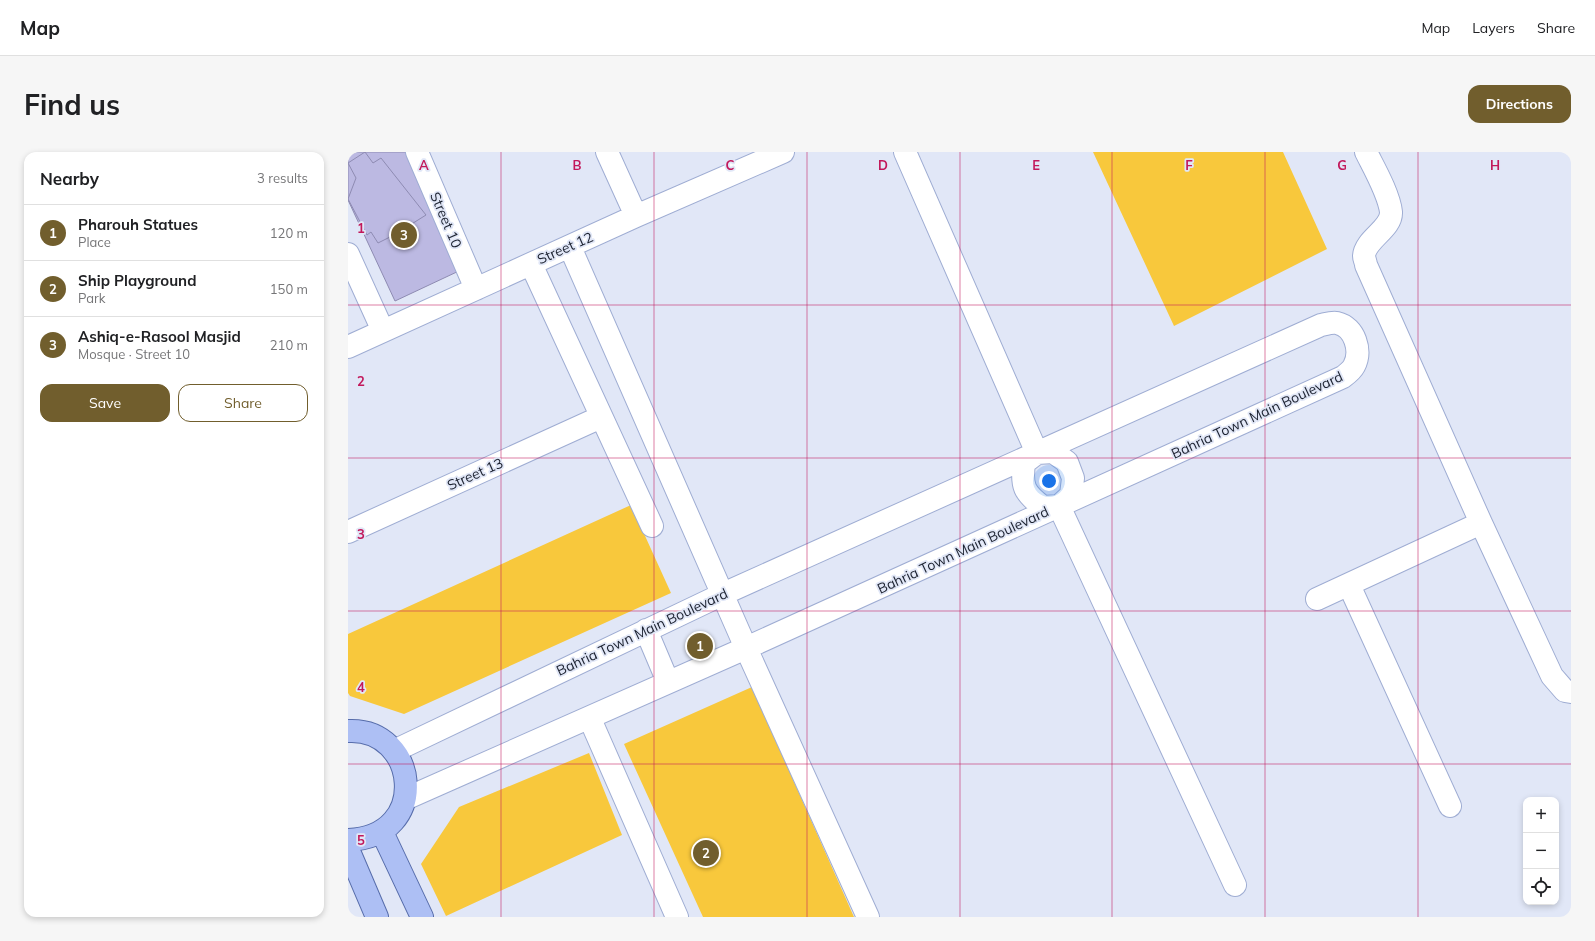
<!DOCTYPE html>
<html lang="en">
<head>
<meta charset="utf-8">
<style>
	:root { --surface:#fff; --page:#f6f6f6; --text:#202124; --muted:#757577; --line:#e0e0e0; --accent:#715e2d }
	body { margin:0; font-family:Mulish,sans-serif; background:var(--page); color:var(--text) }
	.controls { position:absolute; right:12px; bottom:12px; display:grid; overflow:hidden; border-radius:8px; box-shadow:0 2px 6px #0003 }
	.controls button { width:36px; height:36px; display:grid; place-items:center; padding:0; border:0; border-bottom:1px solid var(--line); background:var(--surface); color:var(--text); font:20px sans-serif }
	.you { position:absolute; left:701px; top:329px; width:14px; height:14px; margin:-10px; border:3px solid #fff; border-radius:50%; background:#1a73e8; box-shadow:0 0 0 6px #1a73e833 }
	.badge { display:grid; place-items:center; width:26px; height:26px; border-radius:50%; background:var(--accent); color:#fff; font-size:13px; font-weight:700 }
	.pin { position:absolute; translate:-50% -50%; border:2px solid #fff; box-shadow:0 1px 4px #0006 }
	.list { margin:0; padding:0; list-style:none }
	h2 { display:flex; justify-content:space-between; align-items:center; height:52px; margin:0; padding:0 16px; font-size:17px }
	h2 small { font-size:13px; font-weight:400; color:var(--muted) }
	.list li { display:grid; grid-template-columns:26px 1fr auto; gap:12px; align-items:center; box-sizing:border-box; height:56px; padding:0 16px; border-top:1px solid var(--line) }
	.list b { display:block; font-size:15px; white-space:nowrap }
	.list p { margin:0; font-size:13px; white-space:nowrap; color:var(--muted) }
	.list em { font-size:13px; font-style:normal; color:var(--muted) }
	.actions { display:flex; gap:8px; padding:12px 16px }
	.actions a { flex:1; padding:9px 0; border:1px solid var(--accent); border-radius:12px; text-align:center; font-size:14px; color:var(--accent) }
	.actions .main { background:var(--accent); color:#fff }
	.icon { flex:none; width:22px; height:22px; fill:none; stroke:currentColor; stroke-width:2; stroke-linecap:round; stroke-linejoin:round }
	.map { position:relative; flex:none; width:1223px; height:765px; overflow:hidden; border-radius:12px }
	header { display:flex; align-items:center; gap:24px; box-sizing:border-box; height:56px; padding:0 20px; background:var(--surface); border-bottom:1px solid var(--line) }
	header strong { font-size:19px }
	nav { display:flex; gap:22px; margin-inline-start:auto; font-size:14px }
	.intro { display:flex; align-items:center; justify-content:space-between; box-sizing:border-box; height:96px; padding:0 24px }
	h1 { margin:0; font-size:28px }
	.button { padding:10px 18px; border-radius:12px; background:var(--accent); color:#fff; font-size:14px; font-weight:700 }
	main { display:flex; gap:24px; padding:0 24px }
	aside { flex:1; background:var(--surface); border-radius:12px; box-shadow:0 2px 6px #0003 }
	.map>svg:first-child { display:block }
	.green { fill:#f8c83c }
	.building { fill:#bcb9e2; stroke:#8e8bb2 }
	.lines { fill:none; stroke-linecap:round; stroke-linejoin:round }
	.minor-casing { stroke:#9fadd3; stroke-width:24 }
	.major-casing { stroke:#576dab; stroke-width:24 }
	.minor { stroke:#fff; stroke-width:22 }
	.major { stroke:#adbff4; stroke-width:22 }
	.grid { fill:none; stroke:#c2185b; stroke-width:1; stroke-opacity:0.55 }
	.labels { text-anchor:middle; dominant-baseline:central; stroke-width:3.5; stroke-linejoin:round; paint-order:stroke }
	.street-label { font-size:14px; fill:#1c2230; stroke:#e1e7f7 }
	.grid-label { font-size:13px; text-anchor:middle; font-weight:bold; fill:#c2185b; stroke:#e1e7f7; stroke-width:3.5; stroke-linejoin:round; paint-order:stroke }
</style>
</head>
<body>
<header>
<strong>Map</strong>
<nav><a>Map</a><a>Layers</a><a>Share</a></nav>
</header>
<div class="intro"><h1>Find us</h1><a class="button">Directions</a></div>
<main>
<aside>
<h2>Nearby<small>3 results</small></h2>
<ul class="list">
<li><span class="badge">1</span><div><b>Pharouh Statues</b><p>Place</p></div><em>120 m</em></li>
<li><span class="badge">2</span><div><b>Ship Playground</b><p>Park</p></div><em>150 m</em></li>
<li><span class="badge">3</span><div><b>Ashiq-e-Rasool Masjid</b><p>Mosque · Street 10</p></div><em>210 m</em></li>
</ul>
<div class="actions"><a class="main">Save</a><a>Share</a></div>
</aside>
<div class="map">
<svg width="1223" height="765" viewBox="0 0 1223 765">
	<rect width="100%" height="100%" fill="#e1e7f7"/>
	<path class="green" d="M745,0h190l44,97 -153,77z
		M283,353l40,88 -267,121 -54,-18 -2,-3v-59z
		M404,535l102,230h-151l-79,-173z
		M241,601l33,82 -176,81 -25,-52 38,-57z"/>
	<path class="building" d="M8,0h50l55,118 -66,31 -47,-101v-44z
		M17,0l8,11 8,-5 45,57 -16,10 4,7 -17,12 -5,-8 -14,7 -7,-11 -4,3 -19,-36 8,-21 -8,-15z"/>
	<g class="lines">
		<defs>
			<path id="minor" d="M69,0l59,137
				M259,0l29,64
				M557,0l132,301
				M1018,0c8,16 23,42 25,60 1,17 -26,27 -27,44 0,3 2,6 2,9l115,258 71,153 13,15 6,1
				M222,95l176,401 122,269
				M0,102l35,77
				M183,112l121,262
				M0,195l288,-131 147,-64
				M705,300l14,10 6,16 -2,17 -12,11 -16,1c-19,-14 -22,-21 -19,-44l13,-10z
				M711,354l176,379
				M0,380l253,-115
				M1001,433l101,221
				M969,447l164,-76
				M298,478l22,52
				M242,567l87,198
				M46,599l329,-157 598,-269c5,-1 11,-3 16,-2 18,4 25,28 17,43 -2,4 -7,8 -11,11l-597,271 -341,151"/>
			<path id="major" d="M0,579c70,-4 84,106 0,109
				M34,680l40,85
				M0,697l29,68"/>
		</defs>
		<use href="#minor" class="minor-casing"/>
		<use href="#major" class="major-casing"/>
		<use href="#minor" class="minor"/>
		<use href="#major" class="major"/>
	</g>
	<path class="grid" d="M153,0v765M306,0v765M459,0v765M612,0v765M764,0v765M917,0v765M1070,0v765M0,153h1223M0,306h1223M0,459h1223M0,612h1223"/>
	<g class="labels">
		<g class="street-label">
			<text transform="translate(98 68) rotate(67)">Street 10</text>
			<text transform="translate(217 96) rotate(-24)">Street 12</text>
			<text transform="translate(909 263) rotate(-25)">Bahria Town Main Boulevard</text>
			<text transform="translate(127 322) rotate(-24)">Street 13</text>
			<text transform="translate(615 398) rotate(-25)">Bahria Town Main Boulevard</text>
			<text transform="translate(294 480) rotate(-25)">Bahria Town Main Boulevard</text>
		</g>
	</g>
	<g class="grid-label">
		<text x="76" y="18">A</text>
		<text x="229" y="18">B</text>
		<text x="382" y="18">C</text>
		<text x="535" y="18">D</text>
		<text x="688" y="18">E</text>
		<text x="841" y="18">F</text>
		<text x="994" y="18">G</text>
		<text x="1147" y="18">H</text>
		<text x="13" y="81">1</text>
		<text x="13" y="234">2</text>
		<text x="13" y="387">3</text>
		<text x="13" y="540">4</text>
		<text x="13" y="693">5</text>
	</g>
</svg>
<div class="controls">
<button>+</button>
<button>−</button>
<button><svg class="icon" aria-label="locate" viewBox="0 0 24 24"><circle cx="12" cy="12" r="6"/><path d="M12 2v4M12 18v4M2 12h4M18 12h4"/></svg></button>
</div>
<div class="you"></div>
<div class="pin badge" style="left:352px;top:494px">1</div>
<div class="pin badge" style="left:358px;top:701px">2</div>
<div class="pin badge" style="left:56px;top:83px">3</div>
</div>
</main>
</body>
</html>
